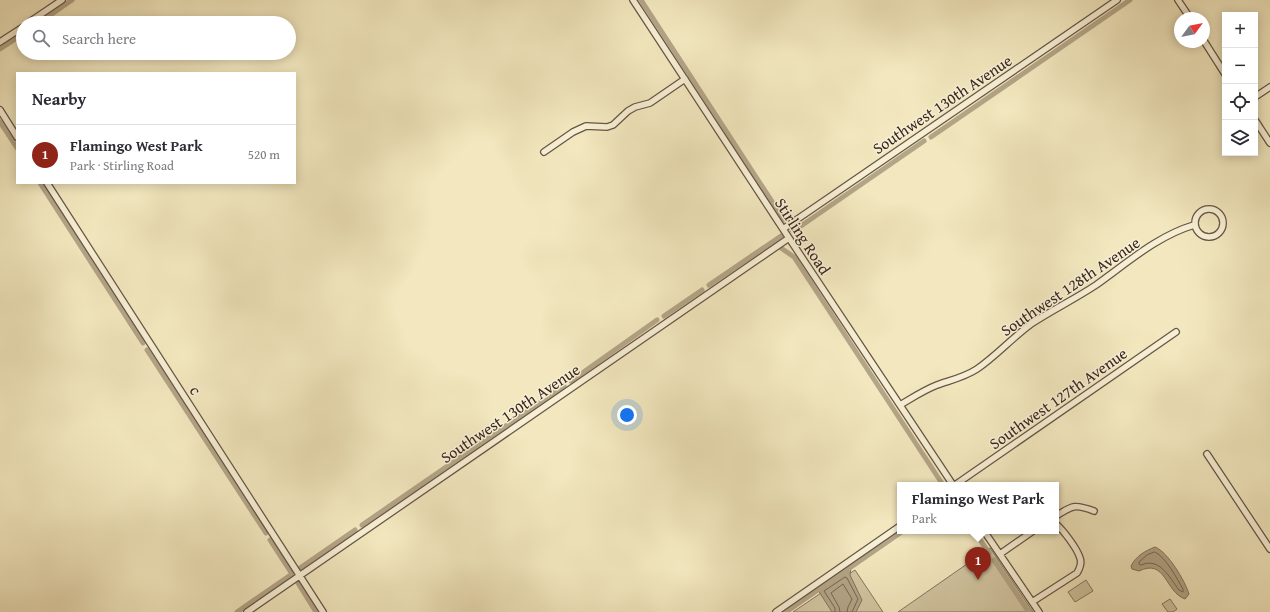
<!DOCTYPE html>
<html lang="en">
<head>
<meta charset="utf-8">
<style>
	:root { --surface:#fff; --page:#f2f2f3; --text:#2b2b33; --muted:#7c7c81; --line:#e1e1e2; --accent:#8f2418 }
	body { margin:0; font-family:"Gentium Book Plus",serif; background:var(--page); color:var(--text) }
	.controls { position:absolute; right:12px; top:12px; display:grid; overflow:hidden; border-radius:0px; box-shadow:0 2px 10px #0003 }
	.controls button { width:36px; height:36px; display:grid; place-items:center; padding:0; border:0; border-bottom:1px solid var(--line); background:var(--surface); color:var(--text); font:20px sans-serif }
	.compass { position:absolute; left:1174px; top:12px; width:36px; height:36px; border-radius:50%; background:var(--surface); box-shadow:0 2px 10px #0003; rotate:57deg }
	.you { position:absolute; left:627px; top:415px; width:14px; height:14px; margin:-10px; border:3px solid #fff; border-radius:50%; background:#1a73e8; box-shadow:0 0 0 6px #1a73e833 }
	.badge { display:grid; place-items:center; width:26px; height:26px; border-radius:50%; background:var(--accent); color:#fff; font-size:13px; font-weight:700 }
	.pin { position:absolute; translate:-50% -33px; filter:drop-shadow(0 1px 2px #0008) }
	.pin::after { content:''; position:absolute; top:21px; width:14px; height:12px; background:inherit; clip-path:polygon(0 0,100% 0,50% 100%) }
	.popup { position:absolute; left:897px; top:482px; width:162px; height:52px; box-sizing:border-box; display:grid; place-content:center; border-radius:0px; background:var(--surface); filter:drop-shadow(0 1px 3px #0005); font-size:13px; white-space:nowrap; color:var(--muted) }
	.popup b { font-size:15px; color:var(--text) }
	.popup::after { content:''; position:absolute; left:50%; top:100%; margin-left:-8px; border:8px solid transparent; border-top-color:var(--surface) }
	.list { margin:0; padding:0; list-style:none }
	h2 { display:flex; justify-content:space-between; align-items:center; height:52px; margin:0; padding:0 16px; font-size:17px }
	h2 small { font-size:13px; font-weight:400; color:var(--muted) }
	.list li { display:grid; grid-template-columns:26px 1fr auto; gap:12px; align-items:center; box-sizing:border-box; height:60px; padding:0 16px; border-top:1px solid var(--line) }
	.list b { display:block; font-size:15px; white-space:nowrap }
	.list p { margin:0; font-size:13px; white-space:nowrap; color:var(--muted) }
	.list em { font-size:13px; font-style:normal; color:var(--muted) }
	.icon { flex:none; width:22px; height:22px; fill:none; stroke:currentColor; stroke-width:2; stroke-linecap:round; stroke-linejoin:round }
	.map { position:relative; flex:none; width:1270px; height:612px; overflow:hidden }
	.search { position:absolute; background:var(--surface); box-shadow:0 2px 10px #0003; left:16px; top:16px; width:280px; height:44px; display:flex; align-items:center; gap:10px; box-sizing:border-box; padding:0 14px; border-radius:22px; color:var(--muted); font-size:15px }
	.panel { position:absolute; background:var(--surface); box-shadow:0 2px 10px #0003; left:16px; top:72px; width:280px; height:112px; border-radius:0px }
	.map>svg:first-child { display:block }
	.green { fill:#d2c6a2; stroke:#85765f }
	.water { fill:#b3a587; stroke:#82725c }
	.lines { fill:none; stroke-linecap:round; stroke-linejoin:round }
	.shore { stroke:#766652; stroke-width:1 }
	.canal { stroke:#b3a587; stroke-width:5 }
	.minor-casing { stroke:#665644; stroke-width:8 }
	.minor { stroke:#f7efd5; stroke-width:5.5 }
	.labels { text-anchor:middle; dominant-baseline:central; stroke-width:3; stroke-linejoin:round; paint-order:stroke }
	.street-label { font-size:16px; fill:#38261c; stroke:#f7efd5 }
</style>
</head>
<body>
<div class="map">
<svg width="1270" height="612" viewBox="0 0 1270 612">
	<rect width="100%" height="100%" fill="#f2e7be"/>
	<filter id="stains"><feTurbulence type="fractalNoise" baseFrequency=".005" numOctaves="4"/><feColorMatrix values="0 0 0 0 .2 0 0 0 0 .09 0 0 0 0 .02 0 0 0 .5 -.17"/></filter>
	<radialGradient id="worn" r=".72"><stop offset=".6" stop-color="#630" stop-opacity="0"/><stop offset="1" stop-color="#630" stop-opacity=".3"/></radialGradient>
	<path class="green" d="M990,548l43,64h-135z
		M855,570l28,42h-90z
		M1086,580l7,11 -18,11 -7,-10z
		M1170,599l7,10 -4,3h-5l-6,-8z"/>
	<path class="water" d="M1155,547c13,5 30,34 34,47l-4,5c-20,-7 -19,-41 -46,-28l-7,-2 -1,-3c5,-10 14,-15 24,-19z
		M851,568l-1,7 12,25 -6,12h-24l-14,-22z"/>
	<g class="lines">
		<path class="shore" d="M1155,552c11,5 22,27 28,37v3l-4,-2c-10,-13 -19,-33 -38,-25l-2,-1v-2l8,-7z
			M835,612v-4l-11,-17 21,-14 2,1 11,21 -6,13
			M840,612l-1,-5 -8,-14 12,-9 9,15 -4,8 -1,5"/>
		<path class="canal" d="M641,0l143,220
			M39,23l33,-23
			M0,49l23,-15
			M0,122l17,26
			M931,137l199,-137
			M40,183l103,160
			M792,230l6,-2 126,-87
			M781,248l13,9 149,228
			M709,285l72,-49
			M664,316l38,-26
			M147,350l119,183
			M571,381l86,-61
			M362,525l202,-139
			M974,531l15,22
			M994,560l34,51
			M300,568l55,-38
			M298,583l18,29
			M237,612l55,-38 -22,-34
			M786,612l117,-81"/>
		<defs>
			<path id="minor" d="M633,0l150,229 170,256
				M1178,0l12,18
				M28,23l34,-23
				M1204,41l21,33
				M0,42l23,-15
				M1255,97l15,-10
				M0,110l17,27
				M1255,120l15,23
				M544,152l29,-20 13,-6 21,1 6,-2 15,-14 7,-4 15,-4 35,-24
				M47,183l276,429
				M1195 223a14 14 0 1 1 28 0a14 14 0 1 1-28 0Z
				M783,229l334,-229
				M900,405c12,-7 24,-15 37,-20 14,-5 28,-8 40,-16 19,-13 35,-31 54,-45 21,-14 44,-25 65,-39 31,-22 61,-49 98,-60
				M1207,454l63,95
				M955,485l221,-153
				M1056,516c17,-11 19,-12 38,-5
				M984,531l55,81
				M1000,554l33,-23
				M1032,602l45,-29c3,-5 5,-10 3,-15 -3,-10 -17,-28 -24,-34
				M247,612c180,-125 360,-250 542,-374
				M776,612l124,-86"/>
		</defs>
		<use href="#minor" class="minor-casing"/>
		<use href="#minor" class="minor"/>
	</g>
	<g class="labels">
		<g class="street-label">
			<text transform="translate(942 104) rotate(-34)">Southwest 130th Avenue</text>
			<text transform="translate(803 236) rotate(57)">Stirling Road</text>
			<text transform="translate(1070 286) rotate(-34)">Southwest 128th Avenue</text>
			<text transform="translate(196 390) rotate(57)">c</text>
			<text transform="translate(1058 398) rotate(-35)">Southwest 127th Avenue</text>
			<text transform="translate(510 413) rotate(-34)">Southwest 130th Avenue</text>
		</g>
	</g>
	<rect width="100%" height="100%" filter="url(#stains)"/>
	<rect width="100%" height="100%" fill="url(#worn)"/>
</svg>
<div class="controls">
<button>+</button>
<button>−</button>
<button><svg class="icon" aria-label="locate" viewBox="0 0 24 24"><circle cx="12" cy="12" r="6"/><path d="M12 2v4M12 18v4M2 12h4M18 12h4"/></svg></button>
<button><svg class="icon" aria-label="layers" viewBox="0 0 24 24"><path d="M12 4l9 5-9 5-9-5zM3 14l9 5 9-5"/></svg></button>
</div>
<svg class="compass" viewBox="-18 -18 36 36"><path d="M0-13l5 13h-10z" fill="#e53935"/><path d="M0 13l5-13h-10z" fill="#7c7c81"/></svg>
<div class="you"></div>
<div class="pin badge" style="left:978px;top:580px">1</div>
<div class="popup"><b>Flamingo West Park</b>Park</div>
<div class="search"><svg class="icon" aria-label="search" viewBox="0 0 24 24"><circle cx="10" cy="10" r="6"/><path d="M15 15l6 6"/></svg>Search here</div>
<section class="panel">
<h2>Nearby<small></small></h2>
<ul class="list">
<li><span class="badge">1</span><div><b>Flamingo West Park</b><p>Park · Stirling Road</p></div><em>520 m</em></li>
</ul>
</section>
</div>
</body>
</html>
